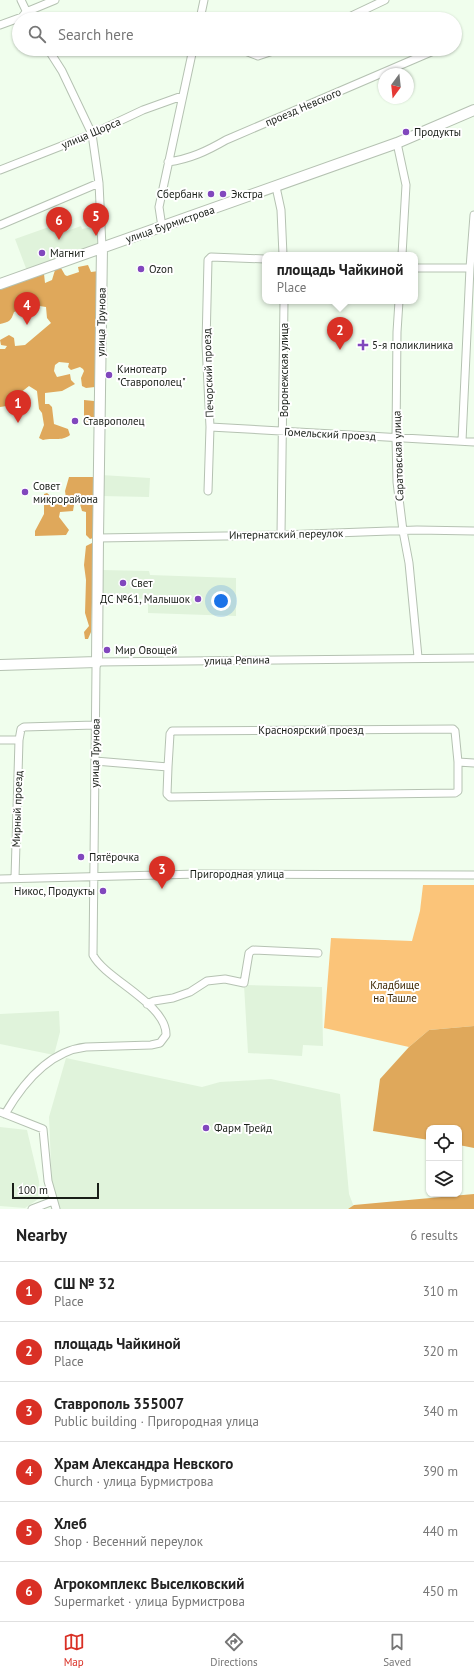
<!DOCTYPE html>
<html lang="en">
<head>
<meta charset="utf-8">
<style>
	:root { --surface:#fff; --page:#f6f6f6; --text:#222; --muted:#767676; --line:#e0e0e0; --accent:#d93025 }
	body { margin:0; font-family:"PT Sans",sans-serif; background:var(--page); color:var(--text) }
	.controls { position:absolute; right:12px; bottom:12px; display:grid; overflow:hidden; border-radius:8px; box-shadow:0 1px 3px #0004 }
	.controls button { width:36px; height:36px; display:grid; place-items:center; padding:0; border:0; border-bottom:1px solid var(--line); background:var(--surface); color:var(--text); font:20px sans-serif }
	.compass { position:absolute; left:378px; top:68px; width:36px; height:36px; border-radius:50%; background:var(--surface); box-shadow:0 1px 3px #0004; rotate:195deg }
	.scale { position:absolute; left:12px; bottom:10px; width:87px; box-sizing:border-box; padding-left:4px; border:2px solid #191e18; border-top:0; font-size:11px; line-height:14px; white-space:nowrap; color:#191e18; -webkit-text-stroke:3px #fff; paint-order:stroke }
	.you { position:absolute; left:221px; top:601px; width:14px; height:14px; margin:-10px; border:3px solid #fff; border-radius:50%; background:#1a73e8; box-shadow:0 0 0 6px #1a73e833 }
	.badge { display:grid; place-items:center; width:26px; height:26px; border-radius:50%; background:var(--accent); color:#fff; font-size:13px; font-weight:700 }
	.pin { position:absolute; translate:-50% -33px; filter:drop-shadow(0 1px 2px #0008) }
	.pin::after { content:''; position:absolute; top:21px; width:14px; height:12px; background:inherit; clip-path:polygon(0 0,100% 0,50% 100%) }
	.popup { position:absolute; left:262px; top:252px; width:156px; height:52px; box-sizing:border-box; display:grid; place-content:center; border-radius:8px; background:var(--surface); filter:drop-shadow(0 1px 3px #0005); font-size:13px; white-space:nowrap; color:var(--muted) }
	.popup b { font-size:15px; color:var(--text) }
	.popup::after { content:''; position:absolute; left:50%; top:100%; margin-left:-8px; border:8px solid transparent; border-top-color:var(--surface) }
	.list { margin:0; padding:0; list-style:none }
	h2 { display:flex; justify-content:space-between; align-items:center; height:52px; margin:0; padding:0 16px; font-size:17px }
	h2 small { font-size:13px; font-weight:400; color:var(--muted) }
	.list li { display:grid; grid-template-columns:26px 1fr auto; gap:12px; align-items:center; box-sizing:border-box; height:60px; padding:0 16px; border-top:1px solid var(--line) }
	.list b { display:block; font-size:15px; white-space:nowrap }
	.list p { margin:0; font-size:13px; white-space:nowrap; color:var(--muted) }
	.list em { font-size:13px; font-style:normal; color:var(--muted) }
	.icon { flex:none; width:22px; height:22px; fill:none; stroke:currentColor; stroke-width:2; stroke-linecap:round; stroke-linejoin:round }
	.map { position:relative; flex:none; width:474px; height:1209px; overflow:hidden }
	.search { position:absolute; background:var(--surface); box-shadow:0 1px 3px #0004; left:12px; right:12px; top:12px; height:44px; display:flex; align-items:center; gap:10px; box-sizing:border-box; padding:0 14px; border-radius:22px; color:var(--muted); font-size:15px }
	.sheet { height:412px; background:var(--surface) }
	nav { display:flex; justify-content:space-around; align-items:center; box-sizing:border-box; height:56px; border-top:1px solid var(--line); background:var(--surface); font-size:11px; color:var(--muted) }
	nav a { display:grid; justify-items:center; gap:2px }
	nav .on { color:var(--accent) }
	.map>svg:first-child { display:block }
	.built { fill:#e0f3db }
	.green { fill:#fbc479 }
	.forest { fill:#dfa85b }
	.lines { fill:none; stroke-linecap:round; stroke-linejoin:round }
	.street-casing { stroke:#b5c2b2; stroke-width:9 }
	.secondary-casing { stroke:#b5c2b2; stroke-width:12 }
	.street { stroke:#fff; stroke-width:7 }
	.secondary { stroke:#fff; stroke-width:10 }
	.poi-dot { fill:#8147bd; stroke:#fff; stroke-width:1.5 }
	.labels { text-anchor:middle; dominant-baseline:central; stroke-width:4; stroke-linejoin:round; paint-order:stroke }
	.street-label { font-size:11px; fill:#191e18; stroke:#fff }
	.poi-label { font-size:11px; fill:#191e18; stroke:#fff; text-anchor:start }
	.park-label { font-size:11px; fill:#3e2804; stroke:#fff }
</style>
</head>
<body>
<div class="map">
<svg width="474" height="1209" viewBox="0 0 474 1209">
	<rect width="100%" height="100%" fill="#f0feed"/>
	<path class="built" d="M63,222l4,9 14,-5 1,3 16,-3v19l-71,26 -12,-32z
		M101,475l49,3 -1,19 -48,-1z
		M101,570l48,1 1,4 86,3v38l-88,-3v-14l-48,-2z
		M244,985l78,2 1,59 -20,-1 -1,11 -54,-3z
		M59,1011l1,21 -6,23 -54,-11v-30z
		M66,1058l136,29 18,-5 51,-3 69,15 9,100 5,13 -7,2h-287l-8,-22 -3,-70z
		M0,1127l27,3 12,51 1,17 -15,10 -25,-2z"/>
	<path class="green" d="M423,885h51v141l-45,4 -20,17 -85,-19 7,-90 81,3 8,-30z"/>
	<path class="forest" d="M88,265l3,7 8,-1 -4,116 -9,1 -4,-2 -1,-8 3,-7 -1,-2 -3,-2 -9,3 -3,-3 1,-4 -10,-1 -4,3 -1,6 3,6 13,-3 1,6 4,4 -13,7 -17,2v11h4l3,3 2,17 14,5 2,6c-9,7 -17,2 -27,5l-4,-2 5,-13 -2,-12 -3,-4 -2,-18 -8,-5 -9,7 5,3 2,4c-10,2 -17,6 -27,7v-58h5l2,-3 -6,-1 -1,-5 9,-5 5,3 1,8 10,-1 26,-22 -4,-5 -1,-11 -20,-3 -4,5 -8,3c-3,9 -5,10 -14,12v-34l4,-5 37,-12 3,1 1,9 7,-3 3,-10 6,-2 4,7 2,1 12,-4 -1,-5z
		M84,400l10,1 1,22 -11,3z
		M69,477h24l2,5 -2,56 -3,1 -4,-4v-23l-4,-1 -2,-7 -6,1 -1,6 -13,1 -1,5 10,13 -3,5 -31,1v-5l9,-17v-20l3,-1 14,12h6l-2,-14z
		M92,543l2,1 -3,88 -3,7h-3l-1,-7 5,-6 -4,-13 1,-33 -2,-15 2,-19z
		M474,1026v122l-15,-3v-17h-30v12l-56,-9 7,-52 29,-32 20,-17z
		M474,1194v15h-126l6,-4z"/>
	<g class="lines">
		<defs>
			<path id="street" d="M21,0l9,19
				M200,19l4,-19
				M345,19l40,-19
				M0,25l22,-8 4,-5 29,-12
				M48,49l14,22 30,63 7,49 3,64
				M240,49l18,7 21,-7
				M397,143l9,42 -4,70
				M168,162c22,-3 39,-11 58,-22l212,-91
				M0,170l92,-36 51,-24 39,-14
				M276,187l5,23 2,45
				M0,225l99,-42
				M162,227l-3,-20 34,-158
				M415,268h55
				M399,301l-2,31 -1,106 1,44 6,49 6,32 9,94
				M210,427l264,15
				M462,441l8,-173 4,-53
				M208,491l2,-64 -4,-83 2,-84 3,-3 54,2
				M281,535l3,-234
				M98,538l183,-3 136,-5 57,1
				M0,740h19
				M95,761l73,6 2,-33 2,-3 281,-2 2,2 3,31 16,1
				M168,767l-1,27 3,3 285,-4 3,-2v-29
				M15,878l4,-138 2,-11 3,-2 71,-2
				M0,879l199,-5 275,1
				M147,1004l7,-3 19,-3 17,-6 17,-11 18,-2 19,4 5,-30 4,-3 65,3
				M0,1112l43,17 5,52 8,28
				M5,1114c18,-31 44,-63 81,-67l65,-2 9,-2 6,-8c1,-31 -61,-56 -73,-80l3,-287 1,-6 377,-4
				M32,1209l21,-8"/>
			<path id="secondary" d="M0,284l397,-141 77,-33
				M0,665l97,-3 1,-124 4,-291"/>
		</defs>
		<use href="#street" class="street-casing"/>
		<use href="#secondary" class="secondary-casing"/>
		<use href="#street" class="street"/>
		<use href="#secondary" class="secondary"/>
	</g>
	<g class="poi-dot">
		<circle cx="406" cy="132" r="4"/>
		<circle cx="211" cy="194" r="4"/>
		<circle cx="223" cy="194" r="4"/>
		<circle cx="42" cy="253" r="4"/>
		<circle cx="141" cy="269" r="4"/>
		<path d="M361 339h4v4h4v4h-4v4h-4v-4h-4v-4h4z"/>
		<circle cx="109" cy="375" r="4"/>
		<circle cx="75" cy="421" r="4"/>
		<circle cx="25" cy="492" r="4"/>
		<circle cx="123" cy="583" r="4"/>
		<circle cx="198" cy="599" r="4"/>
		<circle cx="107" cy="650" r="4"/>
		<circle cx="81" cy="857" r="4"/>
		<circle cx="103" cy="891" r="4"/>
		<circle cx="206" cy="1128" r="4"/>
	</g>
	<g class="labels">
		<g class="street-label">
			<text transform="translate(303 107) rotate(-23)">проезд Невского</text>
			<text transform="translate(91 133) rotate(-23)">улица Щорса</text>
			<text transform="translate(170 224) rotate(-19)">улица Бурмистрова</text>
			<text transform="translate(101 322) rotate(-89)">улица Трунова</text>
			<text transform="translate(284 370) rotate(-90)">Воронежская улица</text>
			<text transform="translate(208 373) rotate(-92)">Печорский проезд</text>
			<text transform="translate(330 434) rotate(3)">Гомельский проезд</text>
			<text transform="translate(398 456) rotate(-92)">Саратовская улица</text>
			<text transform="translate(286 534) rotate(-1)">Интернатский переулок</text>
			<text transform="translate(237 660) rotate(-1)">улица Репина</text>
			<text x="311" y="730">Красноярский проезд</text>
			<text transform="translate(95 753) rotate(-89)">улица Трунова</text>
			<text transform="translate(17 809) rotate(-88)">Мирный проезд</text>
			<text x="237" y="874">Пригородная улица</text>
		</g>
		<g class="poi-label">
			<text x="414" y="132">Продукты</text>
			<text x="203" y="194" text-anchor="end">Сбербанк</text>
			<text x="231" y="194">Экстра</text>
			<text x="50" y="253">Магнит</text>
			<text x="149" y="269">Ozon</text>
			<text x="372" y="345">5-я поликлиника</text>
			<text x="117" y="369">Кинотеатр<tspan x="117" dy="13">"Ставрополец"</tspan></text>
			<text x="83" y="421">Ставрополец</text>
			<text x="33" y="486">Совет<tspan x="33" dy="13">микрорайона</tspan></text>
			<text x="131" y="583">Свет</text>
			<text x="190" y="599" text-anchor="end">ДС №61, Малышок</text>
			<text x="115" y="650">Мир Овощей</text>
			<text x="89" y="857">Пятёрочка</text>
			<text x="95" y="891" text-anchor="end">Никос, Продукты</text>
			<text x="214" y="1128">Фарм Трейд</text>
		</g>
		<g class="park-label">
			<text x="395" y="985">Кладбище<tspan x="395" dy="13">на Ташле</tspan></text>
		</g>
	</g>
</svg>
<div class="controls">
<button><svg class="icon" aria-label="locate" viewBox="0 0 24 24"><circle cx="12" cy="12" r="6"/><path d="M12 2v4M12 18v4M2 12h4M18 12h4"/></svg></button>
<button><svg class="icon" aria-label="layers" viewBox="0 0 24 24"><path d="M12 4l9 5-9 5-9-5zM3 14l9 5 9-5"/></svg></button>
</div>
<svg class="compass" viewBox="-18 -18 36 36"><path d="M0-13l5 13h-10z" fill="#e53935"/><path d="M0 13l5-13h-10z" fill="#767676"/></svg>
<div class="scale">100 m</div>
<div class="you"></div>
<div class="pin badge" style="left:18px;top:423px">1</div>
<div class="pin badge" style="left:340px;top:350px">2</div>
<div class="popup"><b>площадь Чайкиной</b>Place</div>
<div class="pin badge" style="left:162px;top:889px">3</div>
<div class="pin badge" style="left:27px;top:325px">4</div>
<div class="pin badge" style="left:96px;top:236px">5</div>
<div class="pin badge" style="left:59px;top:240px">6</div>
<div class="search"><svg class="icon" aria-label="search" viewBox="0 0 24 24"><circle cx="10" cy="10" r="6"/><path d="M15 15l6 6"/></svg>Search here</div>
</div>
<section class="sheet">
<h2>Nearby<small>6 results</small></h2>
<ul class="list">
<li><span class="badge">1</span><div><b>СШ № 32</b><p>Place</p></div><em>310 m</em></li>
<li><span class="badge">2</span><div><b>площадь Чайкиной</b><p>Place</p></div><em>320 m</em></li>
<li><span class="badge">3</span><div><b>Ставрополь 355007</b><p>Public building · Пригородная улица</p></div><em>340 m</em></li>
<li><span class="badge">4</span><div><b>Храм Александра Невского</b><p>Church · улица Бурмистрова</p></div><em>390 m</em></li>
<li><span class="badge">5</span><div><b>Хлеб</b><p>Shop · Весенний переулок</p></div><em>440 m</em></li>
<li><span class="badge">6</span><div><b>Агрокомплекс Выселковский</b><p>Supermarket · улица Бурмистрова</p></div><em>450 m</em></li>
</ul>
</section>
<nav>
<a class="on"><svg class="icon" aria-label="map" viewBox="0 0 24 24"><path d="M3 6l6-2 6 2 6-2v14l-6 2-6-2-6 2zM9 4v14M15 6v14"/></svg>Map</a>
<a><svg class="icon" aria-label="directions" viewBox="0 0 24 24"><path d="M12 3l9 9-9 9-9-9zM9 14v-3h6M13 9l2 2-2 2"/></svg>Directions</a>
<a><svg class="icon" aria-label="saved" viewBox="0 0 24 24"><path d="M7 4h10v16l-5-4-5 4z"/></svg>Saved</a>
</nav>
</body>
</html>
